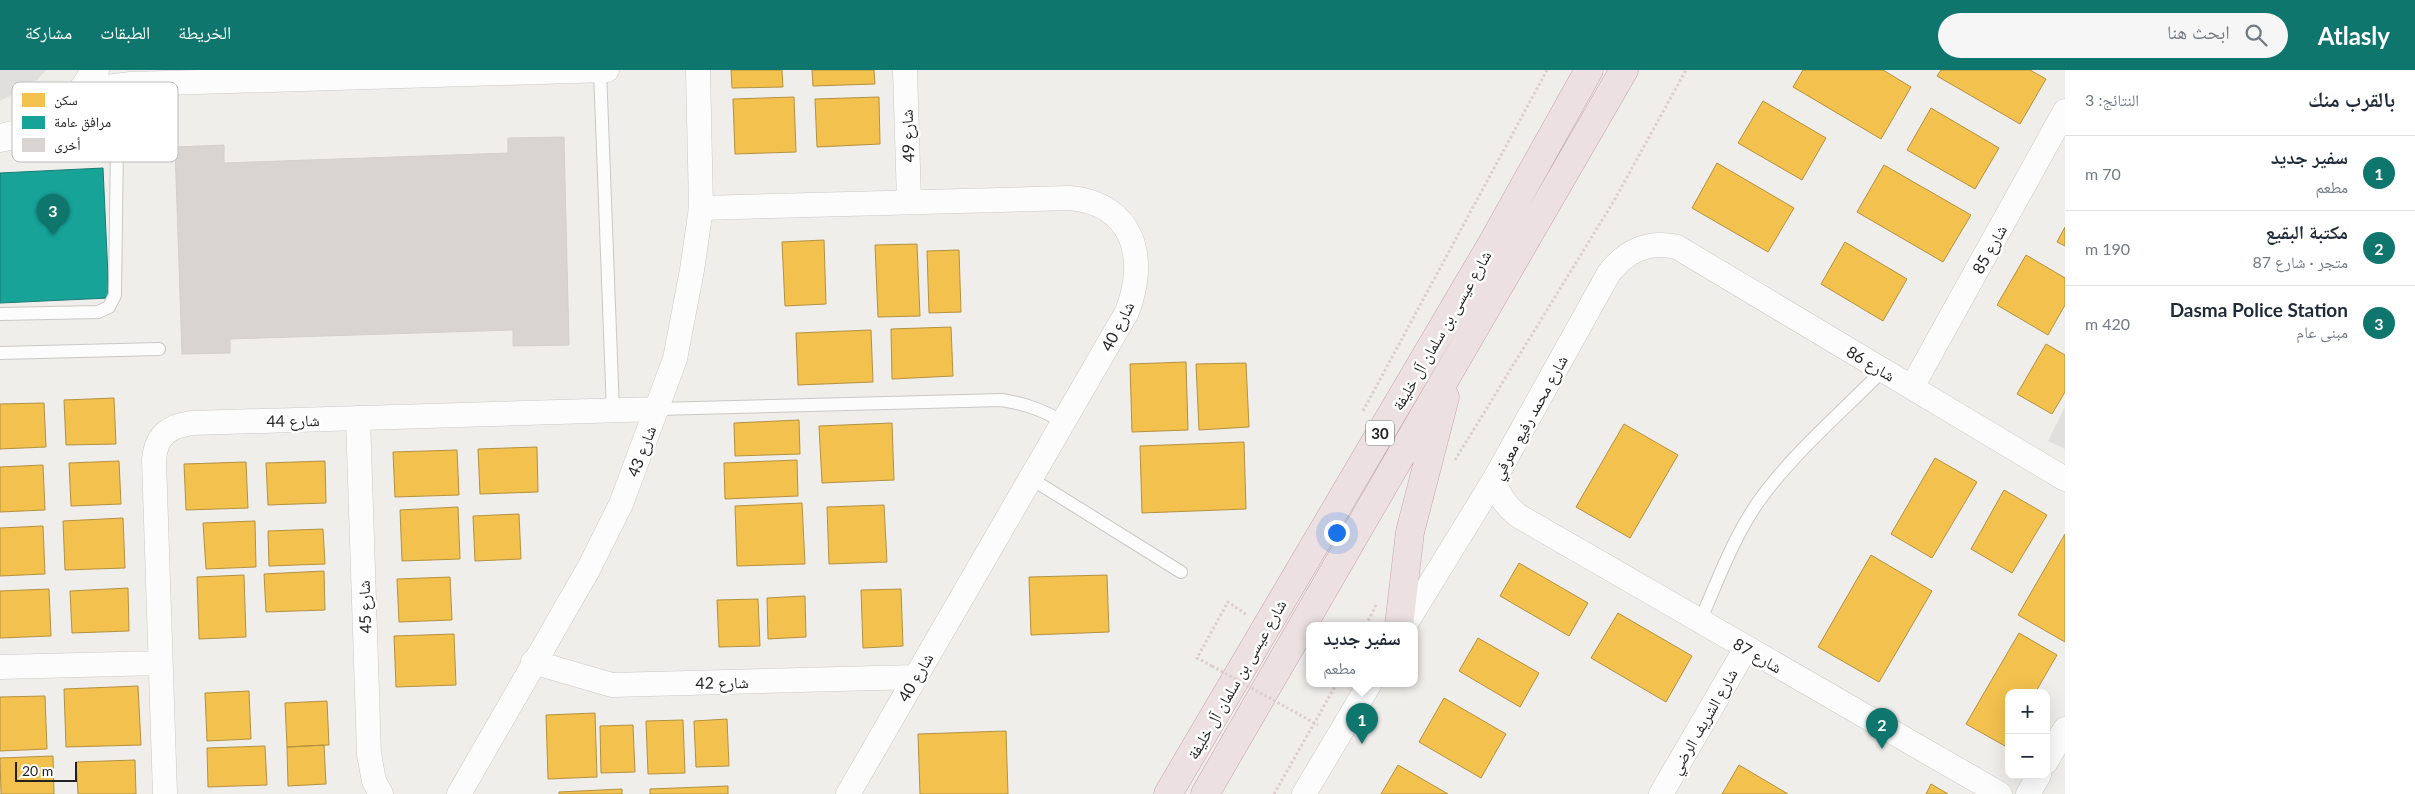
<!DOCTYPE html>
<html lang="ar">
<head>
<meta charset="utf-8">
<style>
	:root { --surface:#fff; --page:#f6f6f7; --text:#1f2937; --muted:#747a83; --line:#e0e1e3; --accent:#0f766e }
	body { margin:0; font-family:Lato,"Noto Naskh Arabic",sans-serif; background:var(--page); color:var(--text); direction:rtl }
	.controls { position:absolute; right:15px; bottom:15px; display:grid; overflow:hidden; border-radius:10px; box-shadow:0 5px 20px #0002 }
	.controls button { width:45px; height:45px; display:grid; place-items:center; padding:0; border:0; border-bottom:1px solid var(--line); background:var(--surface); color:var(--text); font:25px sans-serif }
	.scale { position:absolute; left:15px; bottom:12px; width:62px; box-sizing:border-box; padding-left:5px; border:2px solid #222; border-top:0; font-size:14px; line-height:18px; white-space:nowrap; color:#222; -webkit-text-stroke:4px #fff; paint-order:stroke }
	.you { position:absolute; left:1336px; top:462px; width:18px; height:18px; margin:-12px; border:4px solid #fff; border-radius:50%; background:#1a73e8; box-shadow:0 0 0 8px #1a73e833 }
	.badge { display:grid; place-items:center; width:32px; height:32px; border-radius:50%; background:var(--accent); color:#fff; font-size:16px; font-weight:700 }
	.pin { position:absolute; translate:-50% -41px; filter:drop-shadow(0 1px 2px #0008) }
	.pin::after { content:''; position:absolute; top:26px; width:18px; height:15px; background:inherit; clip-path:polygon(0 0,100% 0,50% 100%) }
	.popup { position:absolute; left:1306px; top:552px; width:112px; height:65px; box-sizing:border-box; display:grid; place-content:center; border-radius:10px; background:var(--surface); filter:drop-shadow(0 1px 4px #0005); font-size:16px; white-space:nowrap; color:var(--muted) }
	.popup b { font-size:19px; color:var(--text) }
	.popup::after { content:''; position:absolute; left:50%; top:100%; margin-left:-10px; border:10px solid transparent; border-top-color:var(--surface) }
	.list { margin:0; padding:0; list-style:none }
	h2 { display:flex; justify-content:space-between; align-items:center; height:65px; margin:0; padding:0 20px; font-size:21px }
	h2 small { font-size:16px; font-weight:400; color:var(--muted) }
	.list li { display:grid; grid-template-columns:32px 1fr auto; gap:15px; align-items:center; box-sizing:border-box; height:75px; padding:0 20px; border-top:1px solid var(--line) }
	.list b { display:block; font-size:19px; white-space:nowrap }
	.list p { margin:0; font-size:16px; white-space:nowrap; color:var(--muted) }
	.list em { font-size:16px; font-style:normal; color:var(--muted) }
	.icon { flex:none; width:28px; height:28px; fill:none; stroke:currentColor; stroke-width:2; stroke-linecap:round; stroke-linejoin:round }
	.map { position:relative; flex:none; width:2065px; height:724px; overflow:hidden; direction:ltr }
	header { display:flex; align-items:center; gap:30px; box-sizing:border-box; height:70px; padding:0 25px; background:var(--accent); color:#fff }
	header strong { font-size:24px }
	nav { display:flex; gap:28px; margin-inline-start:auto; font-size:18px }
	.search { width:350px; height:45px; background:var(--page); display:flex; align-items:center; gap:12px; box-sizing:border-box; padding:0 18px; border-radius:28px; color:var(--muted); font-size:19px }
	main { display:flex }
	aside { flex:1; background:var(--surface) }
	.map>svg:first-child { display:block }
	.parking { fill:#e0dfde }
	.homes { fill:#f2c14e; stroke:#b49141 }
	.public { fill:#17a398; stroke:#1a7c75 }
	.building { fill:#d7d4d2; stroke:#d3d0cc }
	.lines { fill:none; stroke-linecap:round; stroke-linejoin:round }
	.service-casing { stroke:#c9c8c7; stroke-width:14 }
	.minor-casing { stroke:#c9c8c7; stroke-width:25 }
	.tertiary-casing { stroke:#c9c8c7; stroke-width:29 }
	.motorway-casing { stroke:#c5a2ac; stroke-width:29 }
	.path { stroke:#dccecd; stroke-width:3; stroke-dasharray:2.5 2.5; stroke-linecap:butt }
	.service { stroke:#fdfcfc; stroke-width:12 }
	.minor { stroke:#fdfcfc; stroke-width:24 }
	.tertiary { stroke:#fdfcfc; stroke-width:28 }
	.motorway { stroke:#ece0e2; stroke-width:28 }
	.path-bridge { stroke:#dccecd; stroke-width:3; stroke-dasharray:2.5 2.5; stroke-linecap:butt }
	.labels { text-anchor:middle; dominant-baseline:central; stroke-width:5; stroke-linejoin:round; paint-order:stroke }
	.shield { fill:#fff; stroke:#646464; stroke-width:1 }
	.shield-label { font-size:15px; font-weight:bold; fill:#222 }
	.street-label { font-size:16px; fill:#222; stroke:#fff }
	.key { fill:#fff; stroke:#bdbdbd; stroke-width:1 }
	.key-label { font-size:14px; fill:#222 }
</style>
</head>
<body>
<header>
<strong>Atlasly</strong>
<div class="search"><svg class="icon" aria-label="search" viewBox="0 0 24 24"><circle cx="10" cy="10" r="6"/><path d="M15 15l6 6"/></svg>ابحث هنا</div>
<nav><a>الخريطة</a><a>الطبقات</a><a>مشاركة</a></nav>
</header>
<main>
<aside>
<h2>بالقرب منك<small>النتائج: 3</small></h2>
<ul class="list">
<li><span class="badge">1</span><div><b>سفير جديد</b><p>مطعم</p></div><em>70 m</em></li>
<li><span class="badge">2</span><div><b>مكتبة البقيع</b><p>متجر · شارع 87</p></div><em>190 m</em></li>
<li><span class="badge">3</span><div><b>Dasma Police Station</b><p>مبنى عام</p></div><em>420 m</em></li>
</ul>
</aside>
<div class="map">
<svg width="2065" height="724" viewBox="0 0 2065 724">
	<rect width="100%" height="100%" fill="#f0eeeb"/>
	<path class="parking" d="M0,0h46l-9,10 -17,11 -20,10z
		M2065,337v42l-17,-8z"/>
	<path class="homes" d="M731,0h51l1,17 -51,1z
		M812,0h62l1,14 -62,2z
		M1803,0h80l28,17 -30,52 -88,-52z
		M1941,0h89l16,9 -26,45 -83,-48z
		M794,27l2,55 -61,2 -2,-55z
		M879,27l1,47 -63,3 -2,-48z
		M1763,31l63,37 -24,42 -64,-37z
		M1931,38l68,40 -24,41 -68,-39z
		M1717,93l77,45 -26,44 -76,-44z
		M1884,95l87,50 -28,47 -86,-50z
		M2065,157v19l-8,-4z
		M824,170l2,64 -41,2 -3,-64z
		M1845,172l62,37 -24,42 -62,-37z
		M917,174l3,72 -42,1 -3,-72z
		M959,180l2,62 -32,1 -2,-62z
		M2026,185l39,23v27l-17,30 -51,-30z
		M951,257l2,49 -61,3 -1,-50z
		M871,260l2,52 -75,3 -2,-52z
		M2046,274l19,11v37l-13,22 -35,-20z
		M1186,292l2,68 -56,2 -2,-68z
		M1246,293l3,64 -50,3 -3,-66z
		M114,328l2,46 -50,1 -2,-45z
		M44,333l2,44 -46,2v-45z
		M799,350l1,34 -65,2 -1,-33z
		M892,353l2,57 -72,3 -3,-57z
		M1624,354l54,31 -48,83 -54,-31z
		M1244,372l2,67 -104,4 -2,-67z
		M537,377l1,45 -58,2 -2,-45z
		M457,380l2,45 -64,2 -2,-45z
		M1935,388l42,24 -45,76 -41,-24z
		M797,390l1,36 -73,3 -1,-36z
		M119,391l2,43 -50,2 -2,-43z
		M325,391l1,42 -58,2 -2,-42z
		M246,392l2,46 -62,2 -2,-46z
		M43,395l2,45 -45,2v-45z
		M2004,420l43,25 -35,58 -41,-24z
		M802,433l3,61 -68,2 -2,-60z
		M884,435l3,57 -58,2 -2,-57z
		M458,437l2,52 -58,2 -2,-51z
		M519,444l2,45 -46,2 -2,-45z
		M123,448l2,50 -60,2 -2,-49z
		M255,451l1,46 -50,2 -3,-46z
		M43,456l2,48 -45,2v-48z
		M323,459l2,35 -56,2 -1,-35z
		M2065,464v108l-47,-27z
		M1871,485l61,36 -53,91 -61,-35z
		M1519,493l69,40 -19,33 -69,-40z
		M324,501l1,39 -59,2 -2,-38z
		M244,505l2,62 -47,2 -2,-62z
		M1107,505l2,57 -78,3 -2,-58z
		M450,507l2,43 -53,2 -2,-43z
		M128,518l1,43 -57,2 -2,-42z
		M49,519l2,47 -51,2v-47z
		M901,519l2,57 -40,2 -2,-58z
		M805,526l1,41 -38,2 -1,-41z
		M758,529l2,47 -41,1 -2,-47z
		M1618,543l74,43 -26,46 -75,-44z
		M2019,563l38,22 -22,38h-26v46l-4,7 -39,-22z
		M454,564l2,51 -60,2 -2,-51z
		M1478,568l61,35 -19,34 -61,-36z
		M138,616l3,59 -75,2 -2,-58z
		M249,621l2,48 -44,2 -2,-48z
		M45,626l2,53 -47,2v-54z
		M1444,628l62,36 -25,44 -62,-36z
		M327,631l2,44 -42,2 -2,-44z
		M595,643l2,64 -49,2 -2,-64z
		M727,649l2,47 -33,1 -2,-46z
		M683,650l2,53 -37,1 -2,-53z
		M633,655l2,47 -34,1 -1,-47z
		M1006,661l2,63h-88l-2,-60z
		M324,675l2,39 -38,2 -1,-39z
		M265,676l2,39 -59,2 -1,-39z
		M53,686l1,38h-53l-1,-36z
		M135,690l1,34h-58l-2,-32z
		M1398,695l50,29h-67z
		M1739,695l49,29h-66z
		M1931,714l17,10h-22z
		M728,716v8h-78v-5z
		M622,719v5h-63v-2z"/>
	<path class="public" d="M103,98l6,130 -109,5v-130z"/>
	<path class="building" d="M564,67l5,208 -56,1v-16l-283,9v14l-48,1 -7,-207 49,-2v18l284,-10v-15z"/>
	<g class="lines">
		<defs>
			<path id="service" d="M600,0l13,341
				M0,244l98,-2 11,-5 6,-12 2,-153c4,-9 7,-20 14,-28 12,-12 29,-13 35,-30
				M0,283l159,-4
				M657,339l345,-9c24,4 41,10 61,22
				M1030,408l151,94
				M1700,551c19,-43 35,-89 64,-127 33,-44 80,-84 119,-124"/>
			<path id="minor" d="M905,0l4,131
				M84,20l47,-6 476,-14
				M701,138l369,-10c64,6 78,60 57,114l-279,482
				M1912,317l153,-276
				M358,348l11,336 5,27 7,13
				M1494,410c5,15 11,25 23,35l483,279
				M1405,555l89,-145 115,-207c17,-22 40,-33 68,-26l388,232
				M533,592l79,23 303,-8
				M0,597l160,-4
				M2046,692l19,-33
				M165,724l-11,-334c2,-24 14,-34 38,-37l465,-14
				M459,724l130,-226 32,-64 54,-145 17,-89 9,-62 -3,-138
				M1304,724l66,-111
				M1661,724l85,-146
				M2028,724l11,-19"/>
			<path id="tertiary" d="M0,68c39,-6 78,-32 95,-68"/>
			<path id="motorway" d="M1399,555l11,-93 35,-135
				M1168,724l322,-547 99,-177
				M1205,724l419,-724"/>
		</defs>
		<use href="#service" class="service-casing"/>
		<use href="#minor" class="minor-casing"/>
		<use href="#tertiary" class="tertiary-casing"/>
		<use href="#motorway" class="motorway-casing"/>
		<path class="path" d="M1363,341l184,-341
			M1455,390l160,-261 71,-129
			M1366,555l11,-22
			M1212,596l-15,-8 31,-56 19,13
			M1274,724l63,-111"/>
		<use href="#service" class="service"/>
		<use href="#minor" class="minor"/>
		<use href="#tertiary" class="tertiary"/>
		<use href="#motorway" class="motorway"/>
		<path class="path-bridge" d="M1212,596l106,59"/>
	</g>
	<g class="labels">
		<rect class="shield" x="1366" y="350.5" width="28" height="25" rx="4"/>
		<g class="shield-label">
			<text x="1380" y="363">30</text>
		</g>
		<g class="street-label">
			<text transform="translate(907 66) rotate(-92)">شارع 49</text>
			<text transform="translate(1989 179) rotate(-61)">شارع 85</text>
			<text transform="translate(1117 256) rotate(-63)">شارع 40</text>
			<text transform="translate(1441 260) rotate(-60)">شارع عيسى بن سلمان آل خليفة</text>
			<text transform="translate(1871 293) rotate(31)">شارع 86</text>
			<text transform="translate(1529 347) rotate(-61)">شارع محمد رفيع معرفي</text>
			<text transform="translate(293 350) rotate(-1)">شارع 44</text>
			<text transform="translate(641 381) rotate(-69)">شارع 43</text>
			<text transform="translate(364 537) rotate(-92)">شارع 45</text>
			<text transform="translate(1758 585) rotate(30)">شارع 87</text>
			<text transform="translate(915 607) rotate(-60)">شارع 40</text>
			<text transform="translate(1236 609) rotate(-60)">شارع عيسى بن سلمان آل خليفة</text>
			<text transform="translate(722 612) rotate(-1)">شارع 42</text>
			<text transform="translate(1703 651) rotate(-60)">شارع الشريف الرضي</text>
		</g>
	</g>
	<rect x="12" y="12" width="166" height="80" rx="8" class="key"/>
	<rect x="22" y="23" width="23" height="14" fill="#f2c14e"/>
	<rect x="22" y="46" width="23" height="13" fill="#17a398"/>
	<rect x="22" y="68" width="23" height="14" fill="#d7d4d2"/>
	<g class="key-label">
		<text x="54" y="35">سكن</text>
		<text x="54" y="57">مرافق عامة</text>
		<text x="54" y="80">أخرى</text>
	</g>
</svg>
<div class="controls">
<button>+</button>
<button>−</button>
</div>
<div class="scale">20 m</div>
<div class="you"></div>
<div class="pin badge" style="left:1362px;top:674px">1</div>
<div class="popup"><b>سفير جديد</b>مطعم</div>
<div class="pin badge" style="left:1882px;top:679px">2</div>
<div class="pin badge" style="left:53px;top:165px">3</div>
</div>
</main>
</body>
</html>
